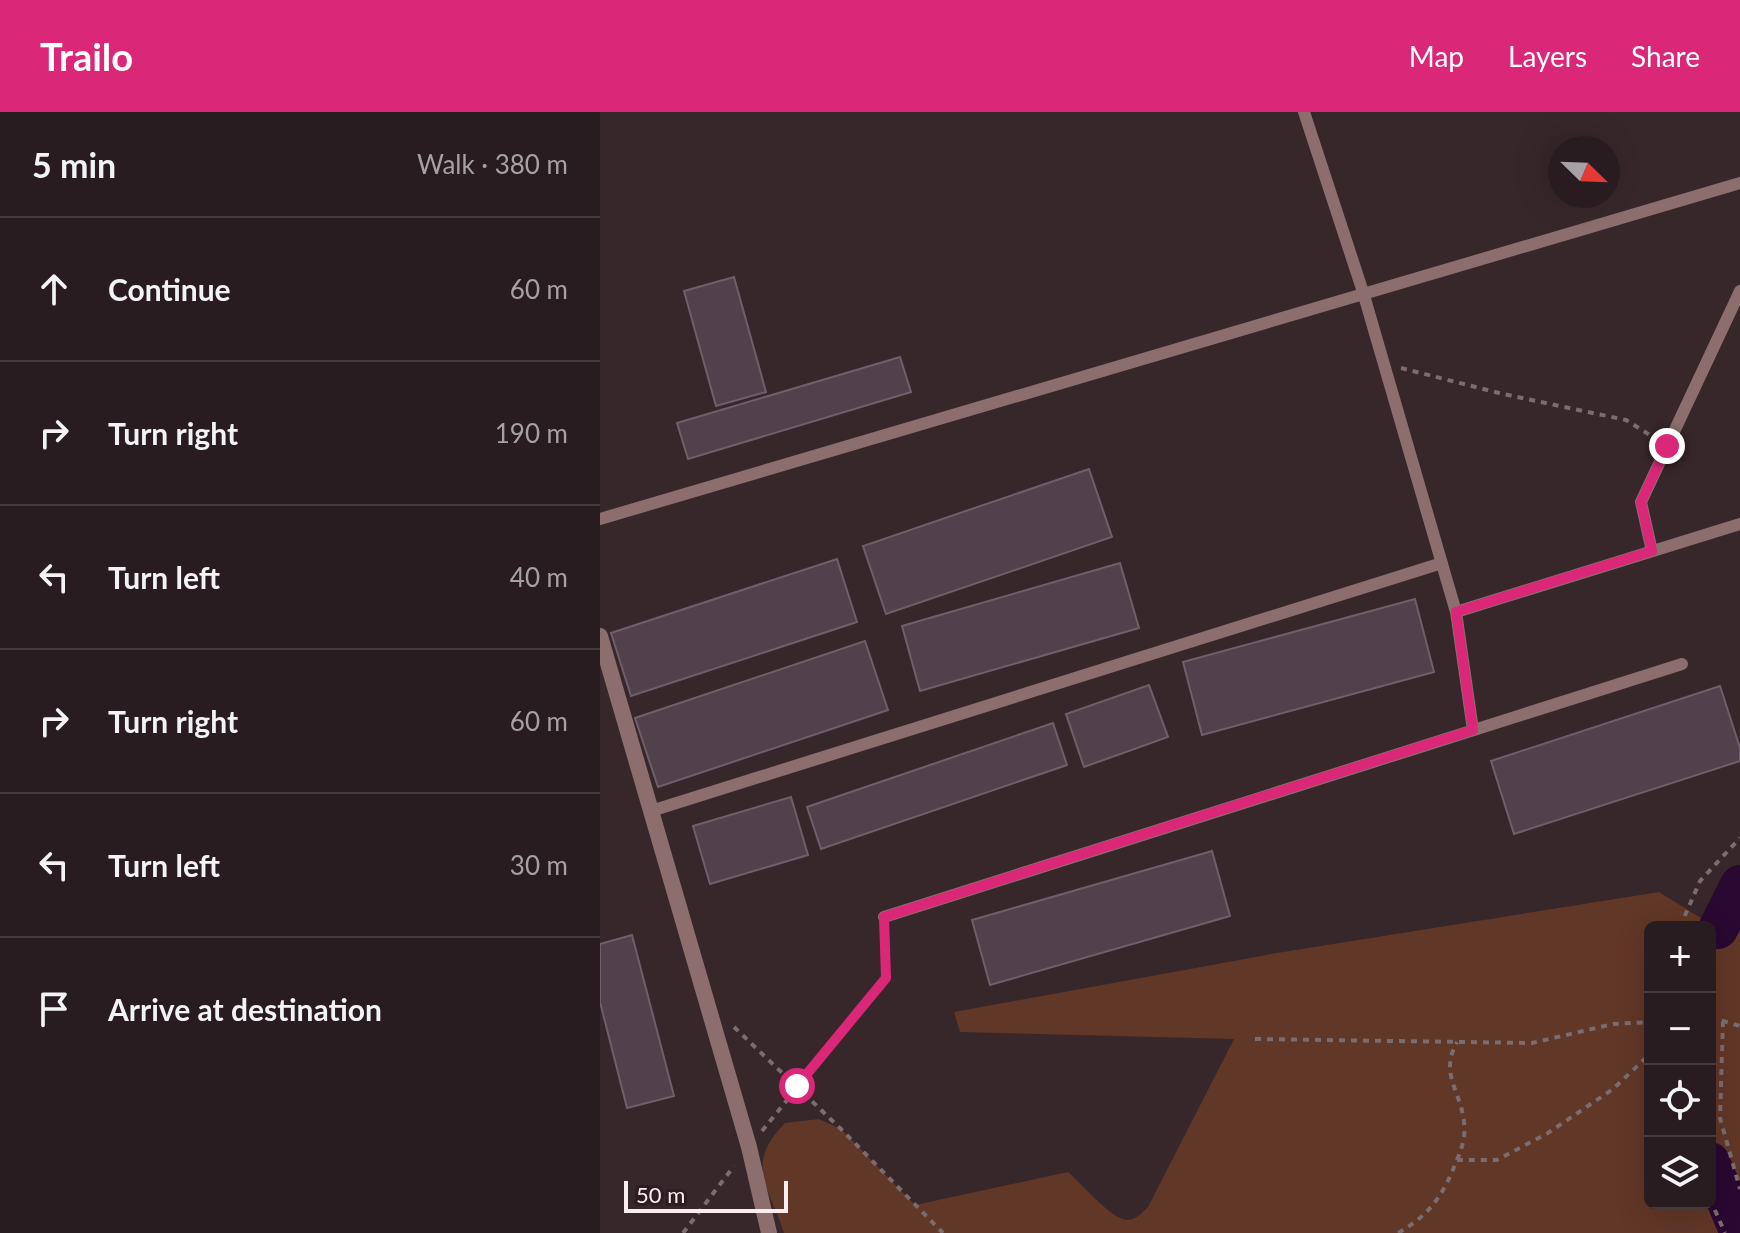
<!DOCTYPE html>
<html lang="en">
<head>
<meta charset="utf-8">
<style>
	:root { --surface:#291c20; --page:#312529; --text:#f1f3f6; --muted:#a5a1a5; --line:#453a3e; --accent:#db2777 }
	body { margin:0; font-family:Lato,sans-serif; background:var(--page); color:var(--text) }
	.controls { position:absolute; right:24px; bottom:24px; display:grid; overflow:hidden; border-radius:12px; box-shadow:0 8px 32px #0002 }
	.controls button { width:72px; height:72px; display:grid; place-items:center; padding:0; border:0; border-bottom:2px solid var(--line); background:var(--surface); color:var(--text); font:40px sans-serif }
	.compass { position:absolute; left:948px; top:24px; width:72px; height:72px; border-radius:50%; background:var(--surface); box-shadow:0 8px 32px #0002; rotate:113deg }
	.scale { position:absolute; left:24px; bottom:20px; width:164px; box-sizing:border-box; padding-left:8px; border:4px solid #f9edf0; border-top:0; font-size:22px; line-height:28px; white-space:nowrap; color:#f9edf0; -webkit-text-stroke:6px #2d1c21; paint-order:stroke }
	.stop { position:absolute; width:24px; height:24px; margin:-18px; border:6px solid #db2777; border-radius:50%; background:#fff }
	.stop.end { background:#db2777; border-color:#fff; box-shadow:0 2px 8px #0008 }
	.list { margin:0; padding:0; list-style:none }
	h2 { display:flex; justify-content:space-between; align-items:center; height:104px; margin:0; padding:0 32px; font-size:34px }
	h2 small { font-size:26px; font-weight:400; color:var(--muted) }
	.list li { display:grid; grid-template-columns:52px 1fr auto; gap:24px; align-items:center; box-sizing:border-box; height:144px; padding:0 32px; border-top:2px solid var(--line) }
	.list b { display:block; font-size:30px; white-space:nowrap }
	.list em { font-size:26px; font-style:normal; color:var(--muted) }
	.icon { flex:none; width:44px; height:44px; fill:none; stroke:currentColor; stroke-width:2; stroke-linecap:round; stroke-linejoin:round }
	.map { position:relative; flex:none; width:1140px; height:1121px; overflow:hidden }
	header { display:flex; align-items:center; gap:48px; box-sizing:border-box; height:112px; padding:0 40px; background:var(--accent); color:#fff }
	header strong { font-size:38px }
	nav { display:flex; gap:44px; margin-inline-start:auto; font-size:28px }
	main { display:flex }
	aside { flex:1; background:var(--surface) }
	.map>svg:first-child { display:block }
	.green { fill:#613727; fill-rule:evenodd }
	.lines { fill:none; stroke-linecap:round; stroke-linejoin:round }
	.river { stroke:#290831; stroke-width:40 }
	.building { fill:#51414b; stroke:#705f6a; stroke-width:2 }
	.path { stroke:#7b6c70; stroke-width:4; stroke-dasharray:6 6; stroke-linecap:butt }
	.service { stroke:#8b6e6d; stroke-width:12 }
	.minor { stroke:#8b6e6d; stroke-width:16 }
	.route { stroke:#db2777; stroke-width:10 }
</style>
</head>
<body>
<header>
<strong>Trailo</strong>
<nav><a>Map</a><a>Layers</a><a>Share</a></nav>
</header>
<main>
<aside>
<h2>5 min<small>Walk · 380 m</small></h2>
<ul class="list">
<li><svg class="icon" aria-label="ahead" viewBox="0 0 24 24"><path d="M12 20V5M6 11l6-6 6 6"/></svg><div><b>Continue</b></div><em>60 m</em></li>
<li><svg class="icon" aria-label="right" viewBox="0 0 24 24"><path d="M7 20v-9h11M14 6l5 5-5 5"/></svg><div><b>Turn right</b></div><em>190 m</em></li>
<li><svg class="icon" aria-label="left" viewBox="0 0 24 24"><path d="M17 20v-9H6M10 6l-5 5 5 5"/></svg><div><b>Turn left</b></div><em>40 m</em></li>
<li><svg class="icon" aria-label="right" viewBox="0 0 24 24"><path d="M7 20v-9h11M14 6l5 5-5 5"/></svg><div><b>Turn right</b></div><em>60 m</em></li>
<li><svg class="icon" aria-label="left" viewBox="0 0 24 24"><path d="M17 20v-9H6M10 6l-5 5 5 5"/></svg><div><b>Turn left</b></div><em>30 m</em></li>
<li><svg class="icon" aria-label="arrive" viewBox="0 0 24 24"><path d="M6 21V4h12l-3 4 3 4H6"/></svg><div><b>Arrive at destination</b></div></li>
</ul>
</aside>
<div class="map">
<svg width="1140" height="1121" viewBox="0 0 1140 1121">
	<rect width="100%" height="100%" fill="#37262a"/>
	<path class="green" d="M1140,773v348h-956c-15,-47 -40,-68 1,-110l34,-4 22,10 74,76 153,-33c13,11 43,47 59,48 9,0 15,-7 21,-13l86,-168 -274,-7 -6,-20 323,-59 382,-61 58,36zM1110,815v276h-60v-276z"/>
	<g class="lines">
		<path class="river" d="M1118,817l22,-44
			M1110,1050l30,71"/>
	</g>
	<path class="building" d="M134,165l32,115 -50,14 -32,-115z
		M300,245l11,35 -223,67 -11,-36z
		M489,357l23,68 -226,77 -23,-68z
		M237,447l20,63 -226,74 -20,-63z
		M520,451l19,65 -219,63 -18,-65z
		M815,487l19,73 -232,63 -19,-73z
		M265,529l23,69 -230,77 -23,-69z
		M549,573l19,52 -84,30 -18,-53z
		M1120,574l20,62v13l-226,73 -23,-73z
		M453,611l14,42 -246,84 -14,-42z
		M191,685l17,58 -98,29 -17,-58z
		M612,739l18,65 -240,69 -18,-65z
		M32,823l42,161 -47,12 -27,-106v-58z"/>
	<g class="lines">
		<path class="path" d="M801,256l102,26 123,26 27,17
			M1080,815l20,-46 40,-43
			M1110,909h13l17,5
			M1123,909l-3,97 20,71
			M134,915l107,102 102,104
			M655,927l277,4 81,-19 37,-2
			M162,1019l124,-153 -2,-46
			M857,1048c5,-12 9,-24 7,-38 -3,-31 -25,-48 -7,-80
			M1110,1087l15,34
			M83,1121l51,-67
			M798,1121c33,-19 45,-38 59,-73h40l51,-27 65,-44 37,-35"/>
		<path class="service" d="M704,0l59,180 93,320 17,118
			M0,407l1140,-336
			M1052,439l-11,-49 99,-211
			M856,500l284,-88
			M51,699l791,-248
			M284,805l798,-253"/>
		<path class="minor" d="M0,524l149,511 20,86"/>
	</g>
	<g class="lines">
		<path class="route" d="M197,974l89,-108 -2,-61 589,-187 -17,-118 196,-61 -11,-49 26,-56"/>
	</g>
</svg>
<div class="controls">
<button>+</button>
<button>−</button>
<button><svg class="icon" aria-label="locate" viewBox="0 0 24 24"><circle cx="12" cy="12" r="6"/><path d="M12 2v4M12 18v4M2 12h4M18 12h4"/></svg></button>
<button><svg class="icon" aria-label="layers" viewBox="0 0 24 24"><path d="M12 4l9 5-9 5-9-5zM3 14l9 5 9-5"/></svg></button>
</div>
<svg class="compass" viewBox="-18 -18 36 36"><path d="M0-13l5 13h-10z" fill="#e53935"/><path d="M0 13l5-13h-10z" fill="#a5a1a5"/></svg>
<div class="scale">50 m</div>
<div class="stop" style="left:197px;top:974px"></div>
<div class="stop end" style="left:1067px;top:334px"></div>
</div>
</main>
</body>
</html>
